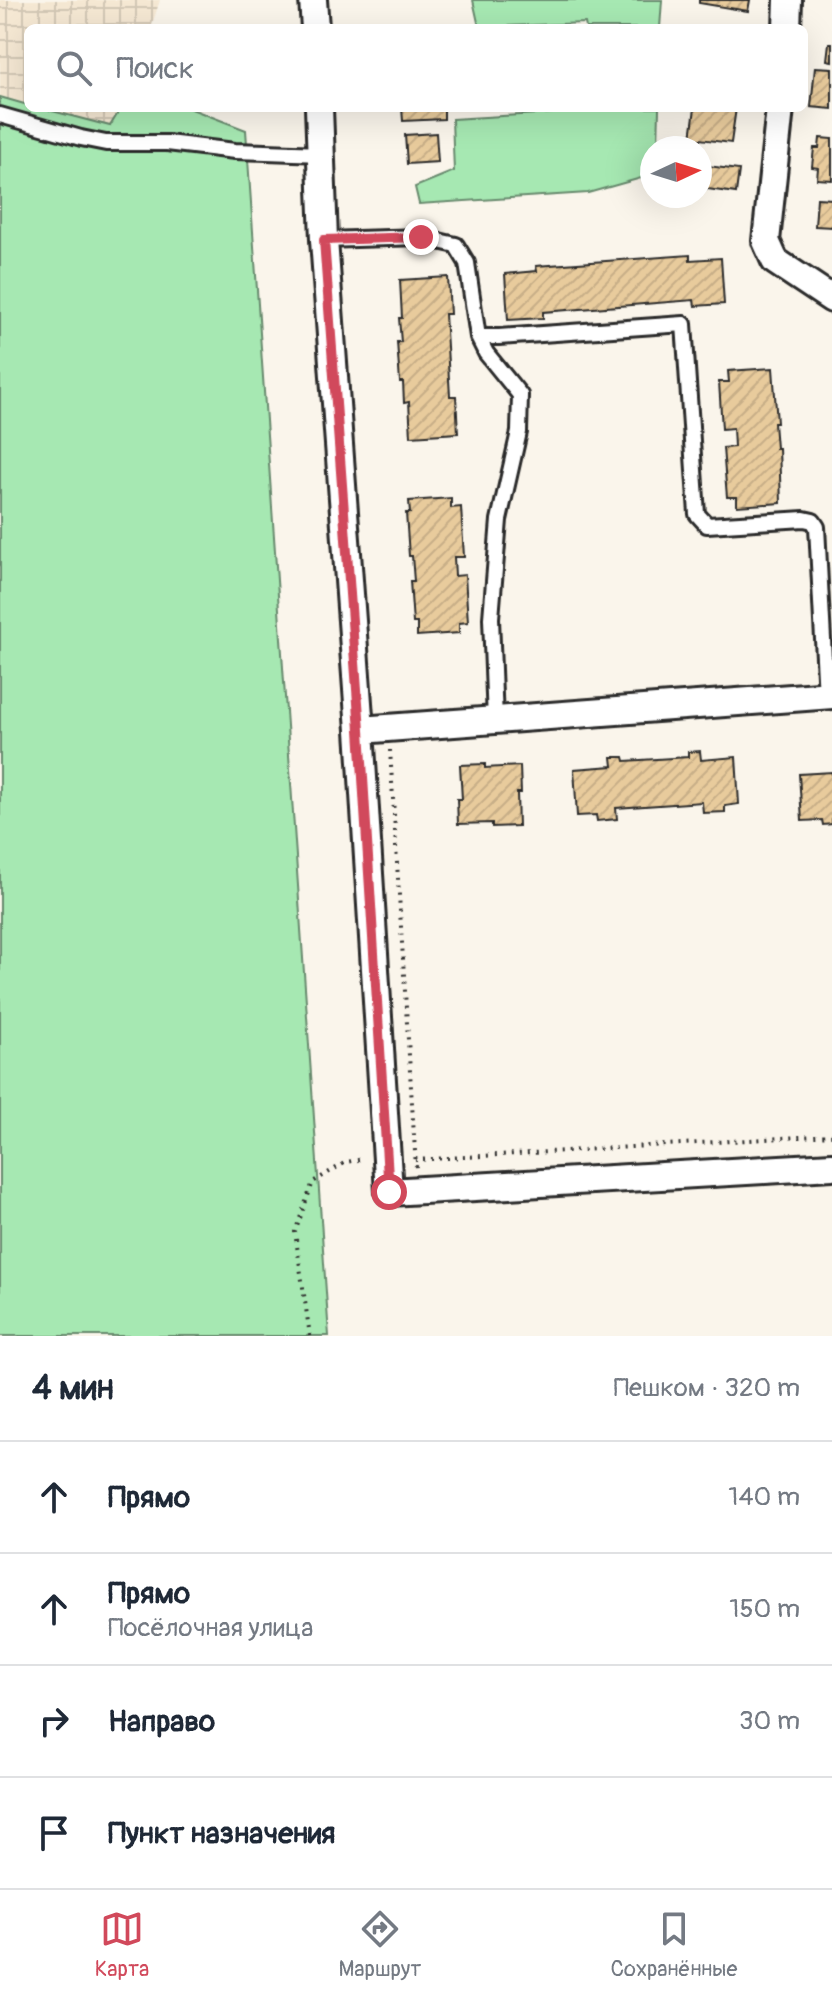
<!DOCTYPE html>
<html lang="ru">
<head>
<meta charset="utf-8">
<style>
	:root { --surface:#fff; --page:#f6f6f7; --text:#1f2937; --muted:#747a83; --line:#e0e1e3; --accent:#d1495b }
	body { margin:0; font-family:Pangolin,sans-serif; background:var(--page); color:var(--text) }
	.compass { position:absolute; left:640px; top:136px; width:72px; height:72px; border-radius:50%; background:var(--surface); box-shadow:0 8px 32px #0002; rotate:86deg }
	.stop { position:absolute; width:24px; height:24px; margin:-18px; border:6px solid #d1495b; border-radius:50%; background:#fff }
	.stop.end { background:#d1495b; border-color:#fff; box-shadow:0 2px 8px #0008 }
	.list { margin:0; padding:0; list-style:none }
	h2 { display:flex; justify-content:space-between; align-items:center; height:104px; margin:0; padding:0 32px; font-size:34px }
	h2 small { font-size:26px; font-weight:400; color:var(--muted) }
	.list li { display:grid; grid-template-columns:52px 1fr auto; gap:24px; align-items:center; box-sizing:border-box; height:112px; padding:0 32px; border-top:2px solid var(--line) }
	.list b { display:block; font-size:30px; white-space:nowrap }
	.list p { margin:0; font-size:26px; white-space:nowrap; color:var(--muted) }
	.list em { font-size:26px; font-style:normal; color:var(--muted) }
	.icon { flex:none; width:44px; height:44px; fill:none; stroke:currentColor; stroke-width:2; stroke-linecap:round; stroke-linejoin:round }
	.map { position:relative; flex:none; width:832px; height:1336px; overflow:hidden }
	.search { position:absolute; background:var(--surface); box-shadow:0 8px 32px #0002; left:24px; right:24px; top:24px; height:88px; display:flex; align-items:center; gap:20px; box-sizing:border-box; padding:0 28px; border-radius:12px; color:var(--muted); font-size:30px }
	.sheet { height:552px; background:var(--surface) }
	nav { display:flex; justify-content:space-around; align-items:center; box-sizing:border-box; height:112px; border-top:2px solid var(--line); background:var(--surface); font-size:22px; color:var(--muted) }
	nav a { display:grid; justify-items:center; gap:4px }
	nav .on { color:var(--accent) }
	.map>svg:first-child { display:block }
	.industrial { fill:url(#industrial-grid) }
	.garden { fill:#a6e8b2; stroke:#688a6e; stroke-width:2 }
	.building { fill:url(#building-hatch); stroke:#2b2b2b; stroke-width:2 }
	.lines { fill:none; stroke-linecap:round; stroke-linejoin:round }
	.lane-casing { stroke:#2b2b2b; stroke-width:20 }
	.street-casing { stroke:#2b2b2b; stroke-width:32 }
	.path { stroke:#2b2b2b; stroke-width:4; stroke-dasharray:2 6; stroke-linecap:butt }
	.lane { stroke:#fff; stroke-width:14 }
	.street { stroke:#fff; stroke-width:26 }
	.route { stroke:#d1495b; stroke-width:10 }
</style>
</head>
<body>
<div class="map">
<svg width="832" height="1336" viewBox="0 0 832 1336">
	<defs>
		<pattern id="industrial-grid" width="8" height="8" patternUnits="userSpaceOnUse" patternTransform="scale(2)"><rect width="8" height="8" fill="#f5e8d3"/><path d="M0 4h8M4 0v8" fill="none" stroke="#d2c7b5"/></pattern>
		<pattern id="building-hatch" width="6" height="6" patternUnits="userSpaceOnUse" patternTransform="scale(2)"><rect width="6" height="6" fill="#e8cb9c"/><path d="M-1 1l2-2M0 6l6-6M5 7l2-2" fill="none" stroke="#c7ae87"/></pattern>
	</defs>
	<rect width="100%" height="100%" fill="#faf5eb"/>
	<filter id="ink" filterUnits="userSpaceOnUse"><feTurbulence type="fractalNoise" baseFrequency=".0125" numOctaves="2"/><feDisplacementMap in="SourceGraphic" scale="16" xChannelSelector="R" yChannelSelector="G"/><feConvolveMatrix kernelMatrix="1 2 1 2 8 2 1 2 1" color-interpolation-filters="sRGB"/></filter>
	<g filter="url(#ink)">
		<path class="industrial" d="M0,0h160l-9,28h-123v77l-28,-8z
			M41,108h80l-11,18z"/>
		<path class="garden" d="M473,0h189l-2,28h-74l-1,-5 -106,4z
			M0,97l28,8v3h13l69,18 11,-18h68l57,22 83,1206h-329z
			M587,108h72l-1,40h-6v27l-64,18 -169,11 -4,-17 39,-16 -2,-52 134,-8z"/>
		<path class="building" d="M699,0h51l-2,11 -49,-8z
			M829,43h3v18l-5,-1z
			M815,67l17,1v41l-21,-2z
			M402,108h42v11l-41,2z
			M695,108h41l-5,35 -40,-5z
			M436,133l2,29 -31,2 -2,-29z
			M820,138l12,1v41l-15,-1 1,-11 -6,-1 2,-19h5z
			M700,165l39,5 -3,23 -36,-5z
			M817,198l15,1v28l-17,-1z
			M690,255v5l31,-2 3,46 -29,2 -1,-6 -151,12v6l-35,2 -3,-46 32,-3 -1,-5z
			M448,277l2,37h-5l5,82h6l2,37 -47,3 -2,-34 -5,1 -1,-21h-3l-3,-40h4l-2,-24h3l-2,-38z
			M773,368l4,55h-3l2,25h3l2,55 -44,3v-9h-10l-4,-49 11,-1 -1,-19 -11,1 -3,-47h10l-1,-11z
			M451,498v10l10,-1 3,50h-10l1,19 10,-1 3,47 -9,1v10l-42,3v-13h-4l-3,-42h4l-2,-25h-3l-3,-43h4l-1,-12z
			M700,751l1,9 35,-3 3,47 -14,2v6l-22,1 -1,-11 -86,6 1,11 -20,2 -1,-6 -19,1 -3,-47 39,-3 -1,-9h12l1,4 63,-4v-5z
			M485,764v4l35,-2 1,27h-4l1,33 -26,1v-4l-34,1 -1,-25h5l-2,-34z
			M832,772v52l-9,1 -1,-5 -20,1 -3,-47z"/>
		<g class="lines">
			<defs>
				<path id="lane" d="M0,115l81,23 25,5h61l68,8 87,3
					M324,240l97,-3 35,8 11,18 11,74
					M495,721l-4,-103 8,-98 20,-88 1,-37 -34,-42 -8,-16h21l185,-13 13,190 10,11 97,-6 9,2 4,6 9,169"/>
				<path id="street" d="M313,0l2,28
					M787,28l1,-28
					M319,108l5,132 36,490
					M780,108l-14,133 9,20 57,38
					M832,695l-472,35 29,462 443,-26"/>
			</defs>
			<use href="#lane" class="lane-casing"/>
			<use href="#street" class="street-casing"/>
			<path class="path" d="M390,750l26,418
				M415,1160l417,-25
				M310,1336l-15,-104 18,-50 33,-20 18,-3"/>
			<use href="#lane" class="lane"/>
			<use href="#street" class="street"/>
		</g>
	</g>
	<g class="lines" filter="url(#ink)">
		<path class="route" d="M389,1192l-29,-462 -36,-490 97,-3"/>
	</g>
</svg>
<svg class="compass" viewBox="-18 -18 36 36"><path d="M0-13l5 13h-10z" fill="#e53935"/><path d="M0 13l5-13h-10z" fill="#747a83"/></svg>
<div class="stop" style="left:389px;top:1192px"></div>
<div class="stop end" style="left:421px;top:237px"></div>
<div class="search"><svg class="icon" aria-label="search" viewBox="0 0 24 24"><circle cx="10" cy="10" r="6"/><path d="M15 15l6 6"/></svg>Поиск</div>
</div>
<section class="sheet">
<h2>4 мин<small>Пешком · 320 m</small></h2>
<ul class="list">
<li><svg class="icon" aria-label="ahead" viewBox="0 0 24 24"><path d="M12 20V5M6 11l6-6 6 6"/></svg><div><b>Прямо</b></div><em>140 m</em></li>
<li><svg class="icon" aria-label="ahead" viewBox="0 0 24 24"><path d="M12 20V5M6 11l6-6 6 6"/></svg><div><b>Прямо</b><p>Посёлочная улица</p></div><em>150 m</em></li>
<li><svg class="icon" aria-label="right" viewBox="0 0 24 24"><path d="M7 20v-9h11M14 6l5 5-5 5"/></svg><div><b>Направо</b></div><em>30 m</em></li>
<li><svg class="icon" aria-label="arrive" viewBox="0 0 24 24"><path d="M6 21V4h12l-3 4 3 4H6"/></svg><div><b>Пункт назначения</b></div></li>
</ul>
</section>
<nav>
<a class="on"><svg class="icon" aria-label="map" viewBox="0 0 24 24"><path d="M3 6l6-2 6 2 6-2v14l-6 2-6-2-6 2zM9 4v14M15 6v14"/></svg>Карта</a>
<a><svg class="icon" aria-label="directions" viewBox="0 0 24 24"><path d="M12 3l9 9-9 9-9-9zM9 14v-3h6M13 9l2 2-2 2"/></svg>Маршрут</a>
<a><svg class="icon" aria-label="saved" viewBox="0 0 24 24"><path d="M7 4h10v16l-5-4-5 4z"/></svg>Сохранённые</a>
</nav>
</body>
</html>
